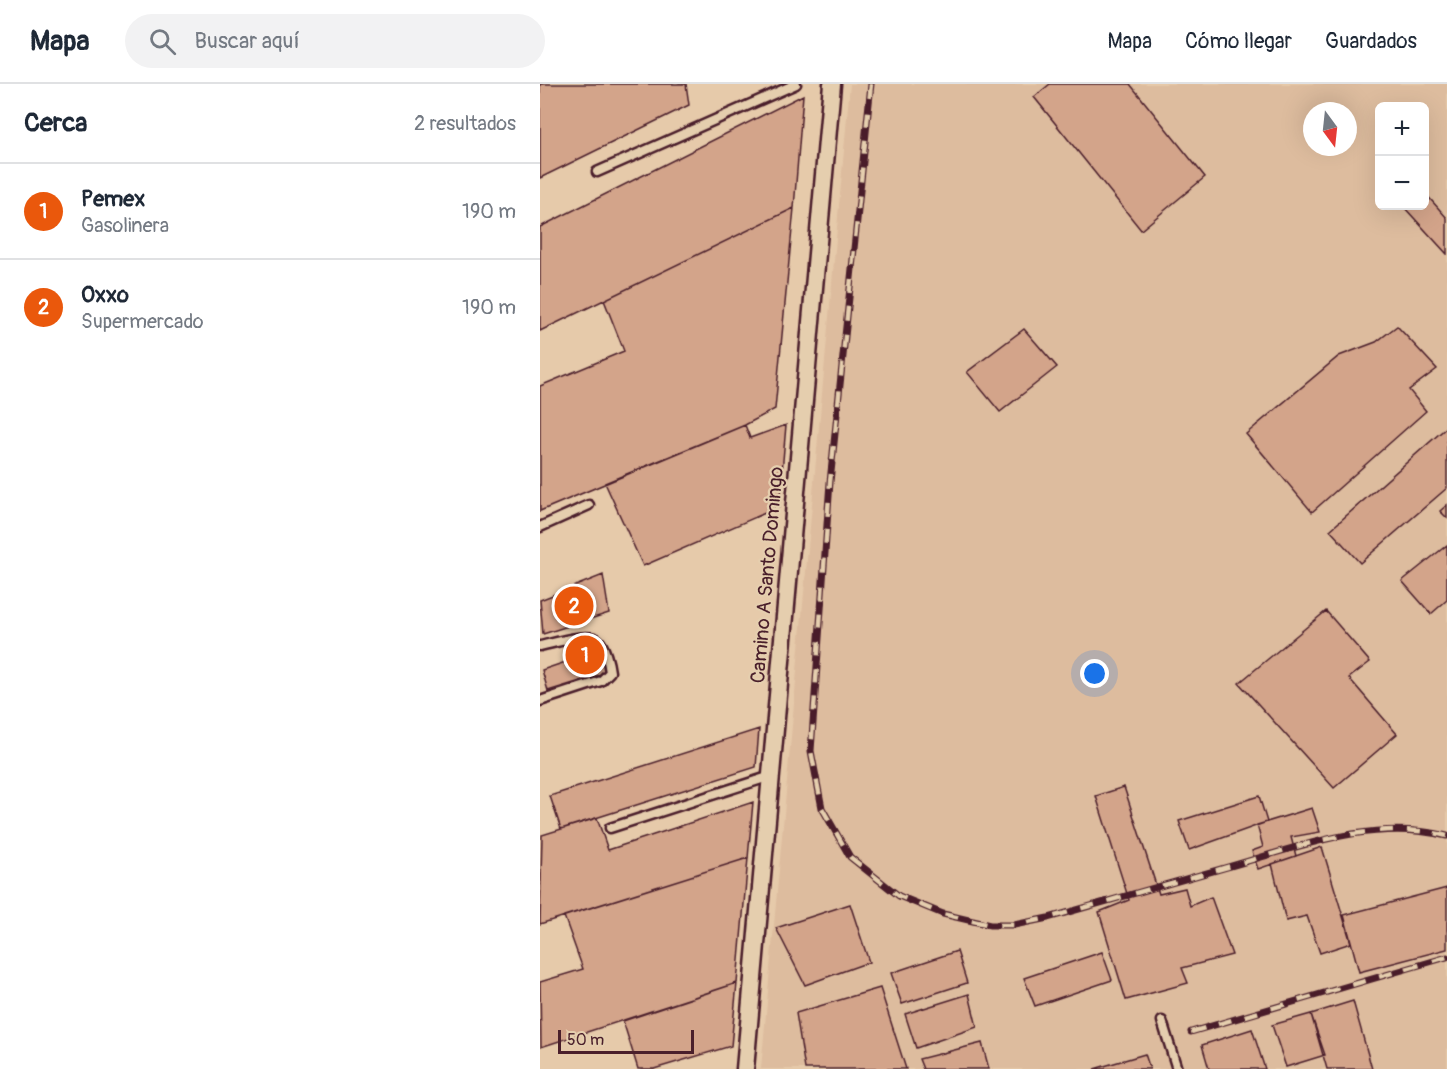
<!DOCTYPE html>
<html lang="es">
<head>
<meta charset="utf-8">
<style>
	:root { --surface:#fff; --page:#f2f2f3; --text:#1f2937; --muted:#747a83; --line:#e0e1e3; --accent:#ea580c }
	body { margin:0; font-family:Pangolin,sans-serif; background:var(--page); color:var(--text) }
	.controls { position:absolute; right:18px; top:18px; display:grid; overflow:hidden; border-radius:9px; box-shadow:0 6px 24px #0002 }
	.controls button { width:54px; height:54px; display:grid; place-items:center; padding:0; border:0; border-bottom:2px solid var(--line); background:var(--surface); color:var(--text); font:30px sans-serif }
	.compass { position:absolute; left:763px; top:18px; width:54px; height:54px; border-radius:50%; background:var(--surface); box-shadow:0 6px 24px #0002; rotate:165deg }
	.scale { position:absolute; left:18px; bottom:15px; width:136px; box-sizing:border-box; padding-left:6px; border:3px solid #4a1f2b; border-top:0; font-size:16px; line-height:21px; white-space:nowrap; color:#4a1f2b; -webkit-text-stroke:4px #e5ceae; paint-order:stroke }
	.you { position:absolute; left:555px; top:590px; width:21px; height:21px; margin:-15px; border:4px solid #fff; border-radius:50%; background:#1a73e8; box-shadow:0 0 0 9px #1a73e833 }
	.badge { display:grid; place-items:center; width:39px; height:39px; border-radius:50%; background:var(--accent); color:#fff; font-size:20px; font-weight:700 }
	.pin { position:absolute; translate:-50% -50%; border:3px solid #fff; box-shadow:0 2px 6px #0006 }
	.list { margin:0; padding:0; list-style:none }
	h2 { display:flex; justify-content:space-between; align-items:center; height:78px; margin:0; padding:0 24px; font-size:26px }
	h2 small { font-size:20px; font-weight:400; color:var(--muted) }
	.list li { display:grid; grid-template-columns:39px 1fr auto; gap:18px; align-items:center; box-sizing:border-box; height:96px; padding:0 24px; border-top:2px solid var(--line) }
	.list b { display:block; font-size:22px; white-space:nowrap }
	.list p { margin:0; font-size:20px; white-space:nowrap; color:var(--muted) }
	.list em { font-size:20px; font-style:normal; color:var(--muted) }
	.icon { flex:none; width:33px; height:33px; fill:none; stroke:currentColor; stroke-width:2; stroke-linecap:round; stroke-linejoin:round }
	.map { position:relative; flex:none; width:907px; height:985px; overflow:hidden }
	header { display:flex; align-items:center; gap:36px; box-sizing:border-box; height:84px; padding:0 30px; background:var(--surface); border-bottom:2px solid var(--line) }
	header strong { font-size:28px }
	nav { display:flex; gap:33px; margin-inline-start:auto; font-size:21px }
	.search { width:420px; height:54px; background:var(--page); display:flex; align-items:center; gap:15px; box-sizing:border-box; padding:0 21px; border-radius:33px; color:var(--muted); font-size:22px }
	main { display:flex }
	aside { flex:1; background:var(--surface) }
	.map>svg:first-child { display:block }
	.built { fill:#ddbc9e; fill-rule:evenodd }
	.building { fill:#d3a48a; stroke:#4a1f2b; stroke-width:1.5 }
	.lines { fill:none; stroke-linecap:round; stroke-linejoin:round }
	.lane-casing { stroke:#4a1f2b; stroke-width:13 }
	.street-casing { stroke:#4a1f2b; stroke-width:21 }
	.lane { stroke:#e5ceae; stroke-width:8 }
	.street { stroke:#e5ceae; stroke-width:16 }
	.rail-casing { stroke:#4a1f2b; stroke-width:7 }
	.rail { stroke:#e5ceae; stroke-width:4.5; stroke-dasharray:14; stroke-linecap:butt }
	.labels { text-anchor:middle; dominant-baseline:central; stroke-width:4.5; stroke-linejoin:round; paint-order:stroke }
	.street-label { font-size:20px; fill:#4a1f2b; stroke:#e5ceae }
</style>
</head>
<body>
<header>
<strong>Mapa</strong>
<div class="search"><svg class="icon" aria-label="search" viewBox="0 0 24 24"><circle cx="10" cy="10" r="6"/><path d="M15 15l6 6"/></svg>Buscar aquí</div>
<nav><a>Mapa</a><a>Cómo llegar</a><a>Guardados</a></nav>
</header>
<main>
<aside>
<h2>Cerca<small>2 resultados</small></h2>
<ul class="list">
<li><span class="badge">1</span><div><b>Pemex</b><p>Gasolinera</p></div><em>190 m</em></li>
<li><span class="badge">2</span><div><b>Oxxo</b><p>Supermercado</p></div><em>190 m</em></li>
</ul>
</aside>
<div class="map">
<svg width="907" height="985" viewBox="0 0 907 985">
	<rect width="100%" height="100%" fill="#e6caaa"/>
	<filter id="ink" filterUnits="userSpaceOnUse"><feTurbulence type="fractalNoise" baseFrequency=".0167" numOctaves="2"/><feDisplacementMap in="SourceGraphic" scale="12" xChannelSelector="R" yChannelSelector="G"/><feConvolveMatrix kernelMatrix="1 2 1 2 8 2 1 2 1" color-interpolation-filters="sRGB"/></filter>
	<g filter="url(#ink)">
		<path class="built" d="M310,0h597v985h-686zM840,22h44v100h-44zM772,27h36v36h-36z"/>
		<path class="building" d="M0,0h146l3,21 -149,73z
			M510,0h80l75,93 -64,53 -107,-133z
			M263,11l-9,113 -254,123v-104z
			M884,108l23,26v36l-44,-48h21z
			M254,124l-19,201 -30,16 -205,86v-125l84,-35 -20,-51z
			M857,242l40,43 -28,21 17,21 -114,101 -66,-78 93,-78 37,-14z
			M484,245l33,38 -57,45 -33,-40z
			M205,341l5,13 36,-13 -7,82 -136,59 -38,-83z
			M907,343v61l-87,75 -30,-33z
			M907,421v13l-7,-7z
			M907,461v55l-16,14 -29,-33z
			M63,491l6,38 -66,21 -3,-34z
			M786,527l44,51 -21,16 48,56 -63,54 -95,-105z
			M61,566l5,23 -58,18 -6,-21z
			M219,645l-3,38 -195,62 -11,-33z
			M584,703l35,107 26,-6 5,18 21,-9 21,58 -50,13 6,15 -62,17 -27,-88 30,-12 -33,-104z
			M719,712l8,26 -78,28 -10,-29z
			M213,718l-5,56 -208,66 2,-89 55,-17 11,32z
			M772,724l8,24 -29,5 5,19 -38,13 -6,-18 11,-4 -6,-22z
			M782,763l29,96 -31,10 -13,-37 -21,5 -14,-57z
			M208,774l-11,125 -196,64 -1,-65 43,-13 -19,-53z
			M907,804v61l-88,23 -15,-57z
			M310,820l19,58 -64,23 -29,-57z
			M417,867l10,32 -65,21 -11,-31z
			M562,868l10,28 -77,26 -11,-28z
			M197,899l-6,63 -77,23h-16l-15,-48z
			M340,904l26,81h-101l-9,-56z
			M429,910l8,33 -61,21 -11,-34z
			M813,917l19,68h-45l-16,-55z
			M771,930l14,41 -39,12 -14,-42z
			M712,945l13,40h-56l-7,-24z
			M442,959l7,26h-66l-4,-10z
			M605,970l5,15h-56z"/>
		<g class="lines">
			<defs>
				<path id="lane" d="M57,88l199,-88
					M0,443l49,-22
					M0,562c11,-2 49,-14 58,-6 7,6 11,24 12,32l-9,9 -61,20
					M70,744l161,-52
					M622,937l15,48"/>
				<path id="street" d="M205,985l87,-985"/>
			</defs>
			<use href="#lane" class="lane-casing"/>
			<use href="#street" class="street-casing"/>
			<use href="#lane" class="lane"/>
			<use href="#street" class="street"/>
			<defs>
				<path id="rail" d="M331,0l-41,398 -19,269 11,57 28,49 49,39 44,18 47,11h24l34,-7c59,-17 117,-33 176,-50 72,-20 148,-51 223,-32
					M651,948l256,-75"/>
			</defs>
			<use href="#rail" class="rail-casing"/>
			<use href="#rail" class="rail"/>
		</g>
	</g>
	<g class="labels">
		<g class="street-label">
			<text transform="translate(227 491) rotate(-85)">Camino A Santo Domingo</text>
		</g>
	</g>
</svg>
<div class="controls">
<button>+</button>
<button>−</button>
</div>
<svg class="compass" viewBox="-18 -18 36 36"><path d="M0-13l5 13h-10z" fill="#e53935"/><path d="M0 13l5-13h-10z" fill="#747a83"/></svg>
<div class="scale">50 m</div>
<div class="you"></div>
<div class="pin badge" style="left:45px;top:571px">1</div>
<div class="pin badge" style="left:34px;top:522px">2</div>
</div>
</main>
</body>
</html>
